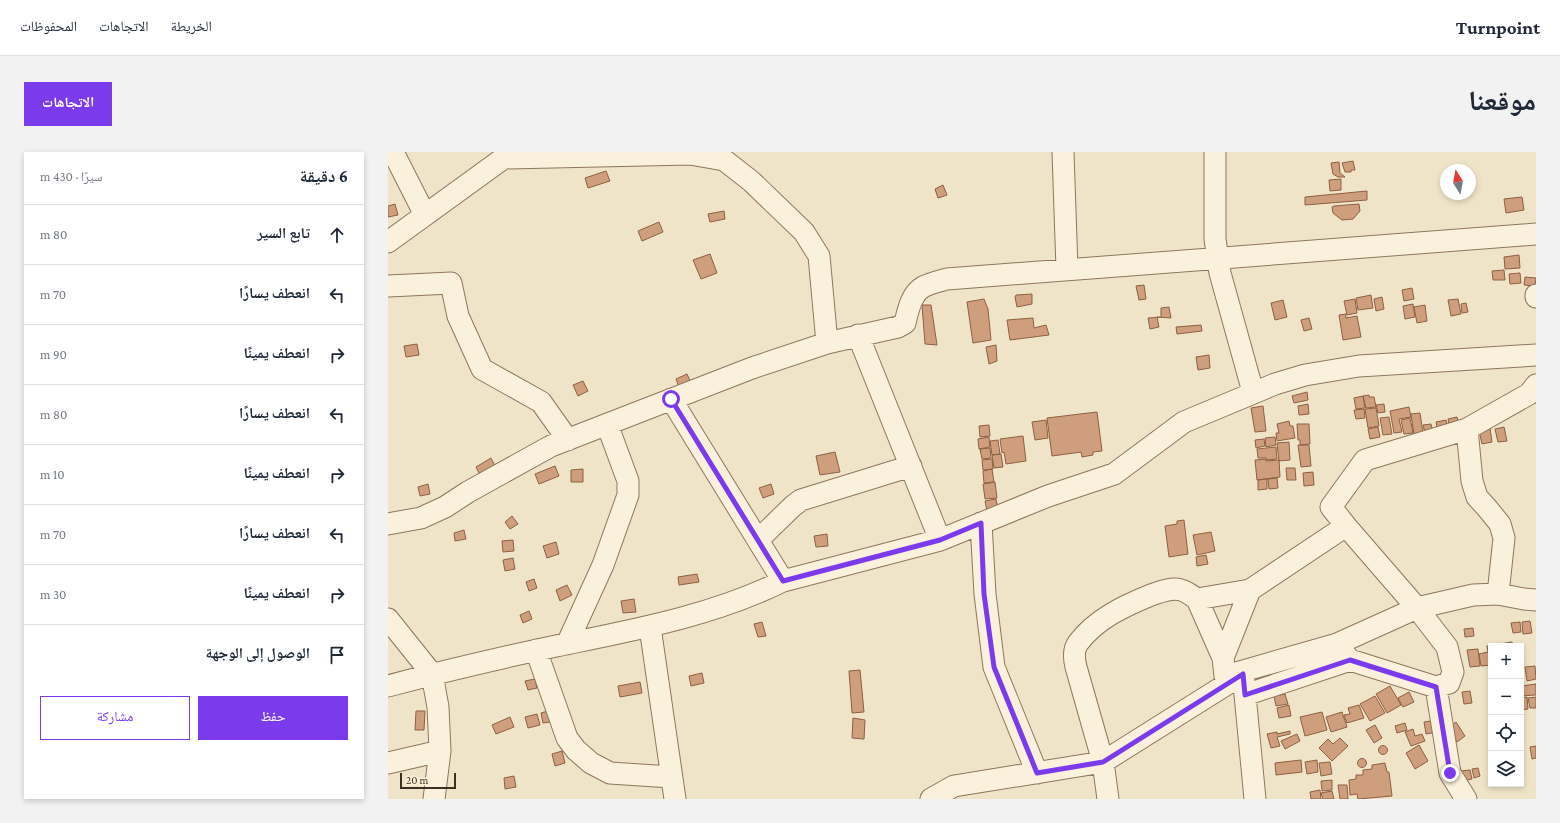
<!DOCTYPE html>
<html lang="ar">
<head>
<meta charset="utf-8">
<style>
	:root { --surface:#fff; --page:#f2f2f3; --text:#1f2937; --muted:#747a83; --line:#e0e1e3; --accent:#7c3aed }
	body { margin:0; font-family:"Crimson Pro","Noto Naskh Arabic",serif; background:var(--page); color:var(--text); direction:rtl }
	.controls { position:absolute; right:12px; bottom:12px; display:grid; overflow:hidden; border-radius:0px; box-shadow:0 2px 6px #0003 }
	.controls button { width:36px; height:36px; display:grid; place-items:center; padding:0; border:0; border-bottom:1px solid var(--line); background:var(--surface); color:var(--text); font:20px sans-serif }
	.compass { position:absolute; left:1052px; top:12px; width:36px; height:36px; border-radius:50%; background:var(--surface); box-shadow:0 2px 6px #0003; rotate:349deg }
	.scale { position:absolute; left:12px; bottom:10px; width:56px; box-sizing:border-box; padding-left:4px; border:2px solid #3d2e20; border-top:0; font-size:11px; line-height:14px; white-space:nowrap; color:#3d2e20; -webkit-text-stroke:3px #f7eed8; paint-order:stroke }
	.stop { position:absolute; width:12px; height:12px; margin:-9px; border:3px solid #7c3aed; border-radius:50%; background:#fff }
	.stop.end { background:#7c3aed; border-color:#fff; box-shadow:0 1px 4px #0008 }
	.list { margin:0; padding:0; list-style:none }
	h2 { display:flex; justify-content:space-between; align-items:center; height:52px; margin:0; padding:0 16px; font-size:17px }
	h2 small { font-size:13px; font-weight:400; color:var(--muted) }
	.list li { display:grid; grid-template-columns:26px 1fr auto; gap:12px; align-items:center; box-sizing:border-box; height:60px; padding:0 16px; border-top:1px solid var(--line) }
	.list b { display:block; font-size:15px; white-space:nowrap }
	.list em { font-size:13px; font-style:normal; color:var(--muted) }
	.actions { display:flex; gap:8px; padding:12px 16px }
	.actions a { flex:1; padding:9px 0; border:1px solid var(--accent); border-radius:0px; text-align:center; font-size:14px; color:var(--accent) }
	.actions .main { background:var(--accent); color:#fff }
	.icon { flex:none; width:22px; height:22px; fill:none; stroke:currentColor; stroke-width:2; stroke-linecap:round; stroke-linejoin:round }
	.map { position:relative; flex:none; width:1148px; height:647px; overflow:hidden; direction:ltr; border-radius:0px }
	header { display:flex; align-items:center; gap:24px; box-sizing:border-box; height:56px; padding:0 20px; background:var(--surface); border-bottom:1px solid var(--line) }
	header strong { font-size:19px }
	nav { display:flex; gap:22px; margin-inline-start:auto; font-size:14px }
	.intro { display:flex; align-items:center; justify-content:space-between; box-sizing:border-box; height:96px; padding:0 24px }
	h1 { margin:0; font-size:28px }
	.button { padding:10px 18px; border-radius:0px; background:var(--accent); color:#fff; font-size:14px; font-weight:700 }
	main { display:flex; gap:24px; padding:0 24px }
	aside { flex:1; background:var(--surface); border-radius:0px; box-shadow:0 2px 6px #0003 }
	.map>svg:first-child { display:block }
	.building { fill:#cf9f7d; stroke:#8d5f41 }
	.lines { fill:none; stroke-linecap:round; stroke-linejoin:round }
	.minor-casing { stroke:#8d765c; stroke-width:23 }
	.minor { stroke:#faf1dc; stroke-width:21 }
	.route { stroke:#7c3aed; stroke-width:5 }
</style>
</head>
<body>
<header>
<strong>Turnpoint</strong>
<nav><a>الخريطة</a><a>الاتجاهات</a><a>المحفوظات</a></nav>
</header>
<div class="intro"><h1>موقعنا</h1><a class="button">الاتجاهات</a></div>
<main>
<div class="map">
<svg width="1148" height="647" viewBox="0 0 1148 647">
	<rect width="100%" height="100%" fill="#f0e4c8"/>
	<path class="building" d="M965,9l2,9h-4v2h-6l-3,-9z
		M951,10l1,11 5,4h-7l-5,-3 -2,-11z
		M218,19l4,10 -22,7 -3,-10z
		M953,27v11l-11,1 -1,-11z
		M555,33l4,10 -9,3 -3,-9z
		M979,39v9l-62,5v-8z
		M1134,45l2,13 -18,3 -2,-14z
		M7,52l3,11 -10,2v-11z
		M971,52l1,7 -7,8 -11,1 -9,-7 -1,-6 2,-1z
		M336,59l1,8 -15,3 -2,-8z
		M271,70l4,10 -21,9 -4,-10z
		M322,102l7,19 -16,6 -8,-19z
		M1131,103l1,13 -15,1 -1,-12z
		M1116,118l1,10h-12l-1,-9z
		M1132,121l1,10 -11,1 -1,-10z
		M1137,125l11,1 -1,8 -11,-1z
		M756,133l2,14 -7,1 -3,-14z
		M1024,136l2,11 -10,2 -2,-11z
		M644,142v10l-15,3 -2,-10 1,-2z
		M983,143l2,13 -15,2 -2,-12z
		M994,145l2,12 -8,2 -2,-12z
		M596,147l4,10 3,31 -18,3 -6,-41z
		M967,147l2,14 -10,2 -3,-14z
		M1070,147l3,15 -10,2 -3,-16z
		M895,148l4,17 -12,3 -4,-17z
		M1078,151l2,9 -6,1 -1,-9z
		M1025,152l2,13 -10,2 -2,-13z
		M534,153h9l6,40 -12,-1z
		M1037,153l2,16 -10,2 -3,-16z
		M781,155l2,11 -14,-1 2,10 -9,2 -2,-11 13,-1v-9z
		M958,162v4l11,-2 4,21 -18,3 -4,-25z
		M645,166l1,10 12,-3 3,10 -39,5 -3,-20z
		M921,166l3,11 -8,2 -3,-11z
		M813,173l1,6 -25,3 -1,-7z
		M29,192l2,11 -13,2 -2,-11z
		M608,193l1,16 -8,3 -3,-17z
		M821,203l1,13 -12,2 -2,-13z
		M299,222l5,11 -12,5 -4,-11z
		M195,229l5,10 -10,5 -5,-11z
		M919,240l1,8 -14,3 -2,-7z
		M981,243v2h5l2,10 -10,1 -3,-12z
		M975,244l2,12 -9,1 -2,-11z
		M920,252l1,10 -10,1 -1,-9z
		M996,252l1,8 -7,1 -2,-8z
		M875,254l3,25 -11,1 -4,-24z
		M1021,255l2,10 -12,2 3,13 -8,1 -4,-22z
		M988,256l3,18 -11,2 -3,-19z
		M976,257l1,9 -9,1 -2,-9z
		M709,260l5,39 -9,1v3l-11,2 -1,-5 -29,4 -5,-38z
		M1032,261l3,20 -9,2 -3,-21z
		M1001,265l3,17 -9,1 -3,-17z
		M1069,265l3,12 -10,2 -2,-12z
		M1022,266l3,15 -9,1 -3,-14z
		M658,268l2,18 -13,2 -3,-18z
		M1058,268l2,10 -10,2 -2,-10z
		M901,269l1,5h3l2,12 -18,3 -1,-8h3l-2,-9z
		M909,272h12l1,20 -10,1v-5h-2z
		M1043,272l2,8 -8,1 -2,-8z
		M601,273l1,11 -10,1 -1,-11z
		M990,275l2,10 -10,2 -2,-10z
		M1116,275l3,14 -9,1 -3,-13z
		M1102,276l2,14 -10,2 -3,-13z
		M635,284l3,25 -20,3 -2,-12 -2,1 -2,-14z
		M601,285l1,10 -11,2 -1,-10z
		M887,285l1,8 -10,2 -1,-9z
		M876,287l1,7 -9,2 -1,-8z
		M610,288l2,14 -8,1 -2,-14z
		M901,290l1,18 -11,1 -2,-18z
		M910,293h11l2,21 -10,1z
		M888,295l1,12 -10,1 -1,-2h-8l-1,-9z
		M602,296l1,10 -9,1 -2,-10z
		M447,300l5,20 -20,3 -4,-19z
		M613,302l2,13 -9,1 -2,-13z
		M103,306l4,8 -15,9 -4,-8z
		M604,307l1,10 -10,1 -1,-10z
		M878,307v2l13,-1 1,17 -23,3 -2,-20z
		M167,314l4,10 -20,8 -4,-10z
		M898,316h9l1,12h-9z
		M195,317v13h-12v-12z
		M604,317l2,13 -10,1 -1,-12z
		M925,320l1,13 -10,1 -1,-13z
		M889,326l1,10 -9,1 -1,-10z
		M879,327v10l-9,1v-10z
		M607,330l2,16 -12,1 -2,-15z
		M40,332l2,10 -10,2 -2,-9z
		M383,332l3,10 -11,4 -4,-10z
		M608,347l2,10 -11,2 -2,-10z
		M124,364l6,8 -8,5 -5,-7z
		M796,368l4,34 -19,3 -4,-31 12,-2v-3z
		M76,378l2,9 -11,2 -1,-8z
		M823,380l4,19 -18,4 -4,-20z
		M439,382l1,12 -12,1 -2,-11z
		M125,388l1,11 -11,1 -1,-11z
		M168,390l3,12 -12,4 -4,-12z
		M818,403l2,9 -11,2 -1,-9z
		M125,406l2,11 -10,2 -2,-11z
		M309,422l2,8 -20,3 -1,-8z
		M146,427l3,9 -8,3 -3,-9z
		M179,433l5,10 -12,6 -4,-11z
		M246,447l2,13 -13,1 -2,-12z
		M141,459l3,8 -9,4 -3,-8z
		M1142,469l2,12 -9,1 -1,-12z
		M374,470l4,14 -8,1 -4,-13z
		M1132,470l1,10 -8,1 -2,-10z
		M1085,476l1,8 -9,1 -1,-8z
		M1124,490l1,4h-22v19l-10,1 -2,-12 9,-2 -1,-6z
		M1090,497l2,17 -10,1 -3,-17z
		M1147,514l1,13 -9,2 -2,-14z
		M472,518l4,42 -12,1 -3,-42z
		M314,521l2,10 -13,3 -2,-10z
		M147,527l2,9 -9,2 -3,-9z
		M252,530l2,11 -22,4 -2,-11z
		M1148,532v11l-15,1v-10z
		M1002,534l11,19 -14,8 -11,-19z
		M1082,539l2,12 -8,1 -2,-12z
		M1021,540l5,10 -11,5 -5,-9z
		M897,542l3,10 -12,2 -2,-10z
		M987,544l10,17 -15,8 -10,-17z
		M1139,545l1,12 -7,1v-12z
		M1148,545v11h-6l-2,-10z
		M901,553l2,11 -12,2 -2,-10z
		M971,553l5,13 -17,5 -3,-8 6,-1 -2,-6z
		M28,559h9l-1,19h-9z
		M160,559l2,11 -7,1 -2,-10z
		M934,560l5,18 -22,6 -5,-19z
		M954,560l5,15 -16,5 -5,-15z
		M149,562l3,11 -12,3 -3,-11z
		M122,565l4,10 -18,7 -4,-9z
		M465,566l12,2 -1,19 -12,-1z
		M1048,568l2,12 -12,2 -2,-12z
		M1068,570l9,14 -8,6 -9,-14z
		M1017,571l2,7 -10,3 -2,-7z
		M987,573l7,13 -8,5 -8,-13z
		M1025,577l2,7 7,-2 3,7 -14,5 -6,-14z
		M902,579v3l-13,3 3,9 -9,2 -4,-14 10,-2v2z
		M909,582l3,7 -15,8 -4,-8z
		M952,586l8,8 -16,15 -13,-13 9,-9 5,5z
		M1031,593l9,16 -13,8 -9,-16z
		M990.5 598a4.5 4.5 0 1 1 9 0a4.5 4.5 0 1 1-9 0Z
		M1148,594v12l-4,1 -2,-12z
		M174,599l3,12 -10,3 -3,-12z
		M969.5 611a4.5 4.5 0 1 1 9 0a4.5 4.5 0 1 1-9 0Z
		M913,608l1,12 -26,3 -1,-12z
		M929,608l1,12 -11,2 -2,-12z
		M942,610l2,12 -11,2 -2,-13z
		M997,611l2,9h2l3,24 -34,3 -1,-5 -7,1 -1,-15 7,-1v-4h7v-5l9,-1v-4z
		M1090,616l2,8 -6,2 -2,-9z
		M1082,618l2,9 -10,2 -2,-10z
		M126,624l2,11 -11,2 -1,-11z
		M944,628v10l-10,1 -1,-10z
		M950,633h9l1,14h-8z
		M932,638l1,9h-10l-1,-7z
		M944,639l2,8h-11l-2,-6z"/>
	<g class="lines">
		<defs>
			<path id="minor" d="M5,0l32,63
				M675,0l4,117
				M827,0v87l5,34 33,119
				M116,6l186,-4 34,6 27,21 53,51 15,24 8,87
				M0,90l124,-90
				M0,134l63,-3 7,33 24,53 59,33 27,38
				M1148,143v2
				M470,183l82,205
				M283,247l112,182
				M1079,277l5,52 5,16 10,11 13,16 4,14 -6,56
				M593,371l4,71 9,73 43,106
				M0,372l33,-6 24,-11 23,-15 83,-46 201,-78 75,-25 71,-16 7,-4c3,-12 6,-29 18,-36 7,-4 17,-6 24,-8l589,-45
				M370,388l35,-34 8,-6 110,-34
				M809,447l26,59 2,18 18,-2 12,125
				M0,467l44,55 6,33 2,44 -6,48
				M262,475l25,172
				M179,492l36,-79 25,-70v-14l-21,-57
				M949,492l13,16 86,27 13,-4 4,-11 -6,-25 -30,-39 -71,-82 -15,-19 34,-47 102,-31 62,-35 7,-9
				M148,498l31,88 9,12 15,13 19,10 61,4
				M835,506l27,-68
				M841,523l108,-31 80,-36 56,-13 25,-1 26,5 12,1
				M0,534c56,-15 112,-28 168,-40 78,-16 156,-30 227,-65l157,-41 108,-44 66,-22 70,-52 91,-38 30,-9 54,-9 177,-11
				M1048,535l14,86 16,26
				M857,543l105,-35
				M0,611l52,-12
				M543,647l23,-13 149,-24 140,-88
				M720,647l-5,-37 -27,-95c-2,-8 -3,-17 2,-24 18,-24 46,-37 73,-48 9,-3 20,-8 30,-5 5,1 11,6 16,9l53,-9 96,-64"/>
		</defs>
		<use href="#minor" class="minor-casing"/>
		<use href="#minor" class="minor"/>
	</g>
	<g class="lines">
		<path class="route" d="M283,247l112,182 157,-41 41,-17 3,71 10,73 43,106 66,-11 140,-88 2,21 105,-35 86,27 14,86"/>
	</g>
</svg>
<div class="controls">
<button>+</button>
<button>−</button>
<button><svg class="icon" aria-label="locate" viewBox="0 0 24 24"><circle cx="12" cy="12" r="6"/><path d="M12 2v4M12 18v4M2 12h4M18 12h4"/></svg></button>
<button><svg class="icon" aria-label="layers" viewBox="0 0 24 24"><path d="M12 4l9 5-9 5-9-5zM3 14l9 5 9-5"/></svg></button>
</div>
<svg class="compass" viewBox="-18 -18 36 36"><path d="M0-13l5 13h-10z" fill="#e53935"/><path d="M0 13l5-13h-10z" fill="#747a83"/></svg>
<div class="scale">20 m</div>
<div class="stop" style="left:283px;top:247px"></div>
<div class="stop end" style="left:1062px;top:621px"></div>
</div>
<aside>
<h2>6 دقيقة<small>سيرًا · 430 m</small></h2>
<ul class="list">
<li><svg class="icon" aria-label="ahead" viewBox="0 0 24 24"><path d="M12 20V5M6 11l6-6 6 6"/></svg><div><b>تابع السير</b></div><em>80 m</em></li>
<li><svg class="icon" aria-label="left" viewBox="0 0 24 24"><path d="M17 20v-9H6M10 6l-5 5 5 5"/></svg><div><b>انعطف يسارًا</b></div><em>70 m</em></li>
<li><svg class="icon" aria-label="right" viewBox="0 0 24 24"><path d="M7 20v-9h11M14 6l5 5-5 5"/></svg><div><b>انعطف يمينًا</b></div><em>90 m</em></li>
<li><svg class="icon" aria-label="left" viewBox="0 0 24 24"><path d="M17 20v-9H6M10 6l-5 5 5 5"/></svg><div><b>انعطف يسارًا</b></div><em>80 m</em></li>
<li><svg class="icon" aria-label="right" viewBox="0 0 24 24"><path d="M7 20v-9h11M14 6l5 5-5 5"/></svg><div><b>انعطف يمينًا</b></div><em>10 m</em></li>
<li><svg class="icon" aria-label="left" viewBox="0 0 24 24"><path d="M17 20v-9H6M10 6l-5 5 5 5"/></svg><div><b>انعطف يسارًا</b></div><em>70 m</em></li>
<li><svg class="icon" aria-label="right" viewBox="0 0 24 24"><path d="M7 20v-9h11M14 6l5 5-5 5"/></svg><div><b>انعطف يمينًا</b></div><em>30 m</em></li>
<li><svg class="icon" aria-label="arrive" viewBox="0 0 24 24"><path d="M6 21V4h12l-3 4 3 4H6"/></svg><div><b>الوصول إلى الوجهة</b></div></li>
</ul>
<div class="actions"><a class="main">حفظ</a><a>مشاركة</a></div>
</aside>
</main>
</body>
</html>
